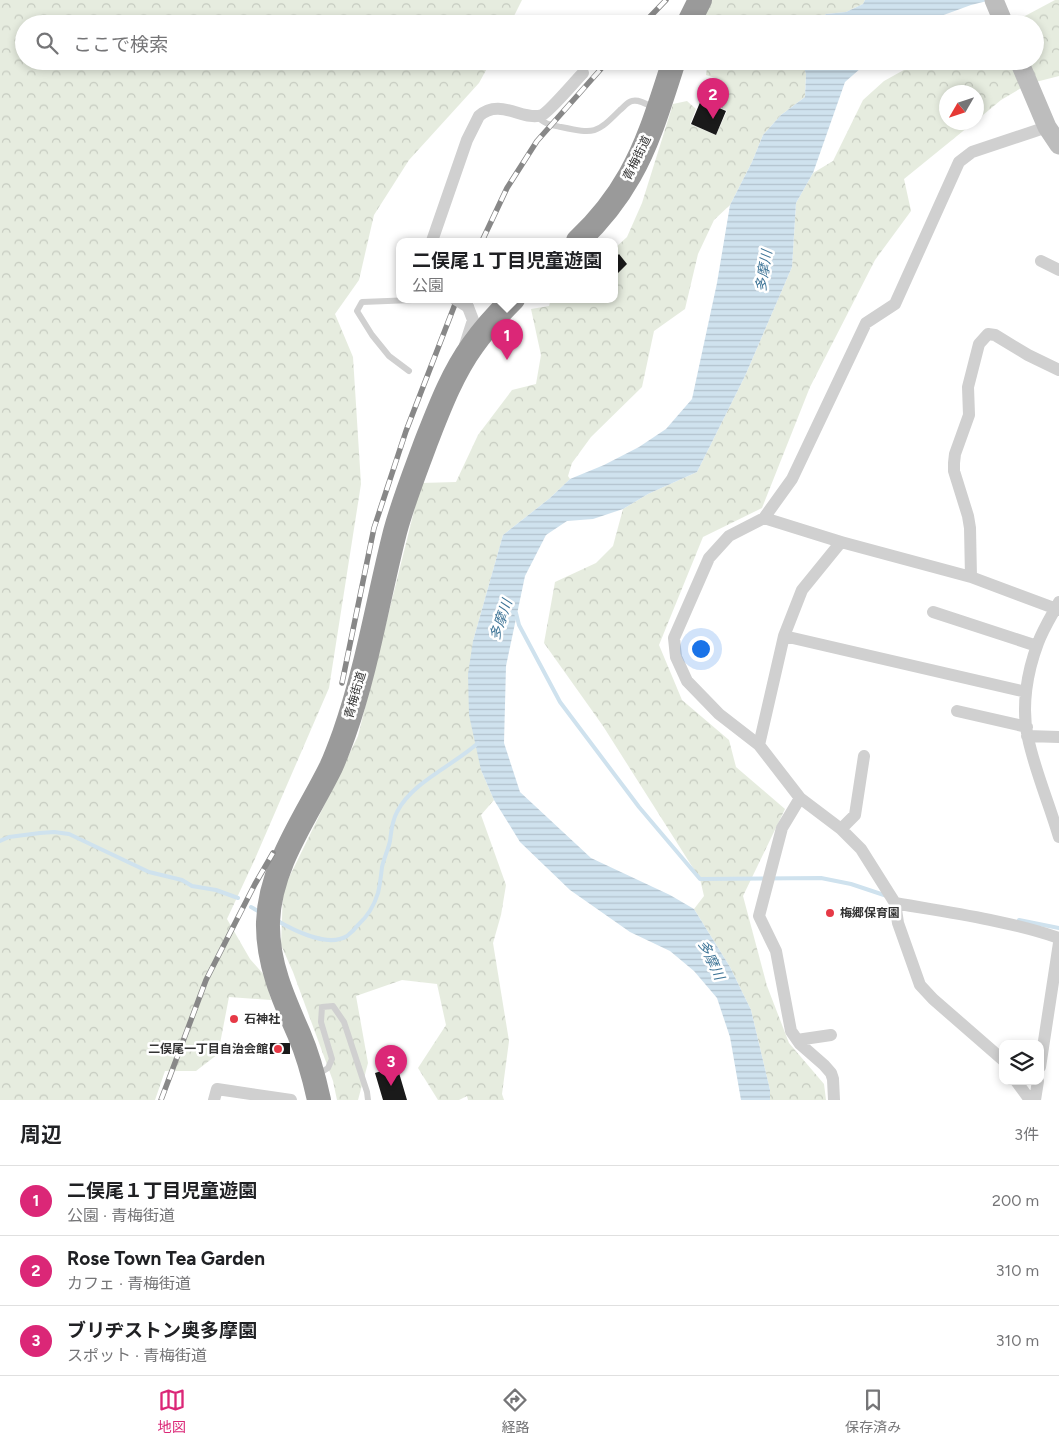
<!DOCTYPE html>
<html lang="ja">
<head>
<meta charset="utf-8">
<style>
	:root { --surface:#fff; --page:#f2f2f2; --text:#202124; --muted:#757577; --line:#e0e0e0; --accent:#db2777 }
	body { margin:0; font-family:Figtree,"Noto Sans JP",sans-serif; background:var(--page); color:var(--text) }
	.controls { position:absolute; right:15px; bottom:15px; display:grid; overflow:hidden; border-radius:10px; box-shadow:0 2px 8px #0003 }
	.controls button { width:45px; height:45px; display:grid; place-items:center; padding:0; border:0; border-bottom:1px solid var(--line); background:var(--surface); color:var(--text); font:25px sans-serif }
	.compass { position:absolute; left:939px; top:85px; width:45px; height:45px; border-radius:50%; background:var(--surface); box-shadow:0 2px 8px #0003; rotate:231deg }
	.you { position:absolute; left:700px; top:648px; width:18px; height:18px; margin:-12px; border:4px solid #fff; border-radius:50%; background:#1a73e8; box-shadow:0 0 0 8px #1a73e833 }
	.badge { display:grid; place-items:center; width:32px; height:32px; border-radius:50%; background:var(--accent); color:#fff; font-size:16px; font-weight:700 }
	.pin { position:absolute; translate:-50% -41px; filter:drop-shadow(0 1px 2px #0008) }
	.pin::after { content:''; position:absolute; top:26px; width:18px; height:15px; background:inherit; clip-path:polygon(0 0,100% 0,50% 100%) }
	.popup { position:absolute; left:396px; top:238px; width:222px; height:65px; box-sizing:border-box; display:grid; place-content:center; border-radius:10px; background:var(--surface); filter:drop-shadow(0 1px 4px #0005); font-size:16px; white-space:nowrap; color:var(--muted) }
	.popup b { font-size:19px; color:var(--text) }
	.popup::after { content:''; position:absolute; left:50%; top:100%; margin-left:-10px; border:10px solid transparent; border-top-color:var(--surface) }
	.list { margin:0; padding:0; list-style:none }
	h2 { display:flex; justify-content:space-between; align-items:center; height:65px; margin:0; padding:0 20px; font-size:21px }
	h2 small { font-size:16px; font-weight:400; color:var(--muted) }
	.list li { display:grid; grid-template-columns:32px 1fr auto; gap:15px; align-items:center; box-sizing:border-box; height:70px; padding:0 20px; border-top:1px solid var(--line) }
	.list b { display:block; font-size:19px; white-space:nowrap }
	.list p { margin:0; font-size:16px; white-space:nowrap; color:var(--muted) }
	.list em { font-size:16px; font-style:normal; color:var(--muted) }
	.icon { flex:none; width:28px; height:28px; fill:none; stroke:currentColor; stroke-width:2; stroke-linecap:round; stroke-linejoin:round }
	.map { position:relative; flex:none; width:1059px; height:1100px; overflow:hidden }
	.search { position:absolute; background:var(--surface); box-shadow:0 2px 8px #0003; left:15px; right:15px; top:15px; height:55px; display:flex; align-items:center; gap:12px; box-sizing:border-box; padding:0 18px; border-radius:28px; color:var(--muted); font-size:19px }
	.sheet { height:275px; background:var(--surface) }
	nav { display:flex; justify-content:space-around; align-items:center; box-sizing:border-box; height:70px; border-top:1px solid var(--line); background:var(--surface); font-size:14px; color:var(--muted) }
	nav a { display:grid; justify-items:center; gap:2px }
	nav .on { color:var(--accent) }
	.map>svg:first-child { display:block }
	.forest { fill:url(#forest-crowns) }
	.water { fill:url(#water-rules) }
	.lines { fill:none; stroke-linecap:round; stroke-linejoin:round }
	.stream { stroke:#cfe2ee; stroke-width:4 }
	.building { fill:#1a1a1a }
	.lane { stroke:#d0d0d0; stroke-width:6 }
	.street { stroke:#d0d0d0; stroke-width:12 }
	.secondary { stroke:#bdbdbd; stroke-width:19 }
	.highway { stroke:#9a9a9a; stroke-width:24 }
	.rail-casing { stroke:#888; stroke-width:5.5 }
	.rail { stroke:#fff; stroke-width:4; stroke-dasharray:11; stroke-linecap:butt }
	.street-bridge { stroke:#d0d0d0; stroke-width:12 }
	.poi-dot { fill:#e63946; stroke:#fff; stroke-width:2 }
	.labels { text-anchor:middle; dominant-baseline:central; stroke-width:5; stroke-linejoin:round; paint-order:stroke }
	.street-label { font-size:12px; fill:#333; stroke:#fff }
	.poi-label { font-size:12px; font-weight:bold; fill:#333; stroke:#fff; text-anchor:start }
	.water-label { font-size:14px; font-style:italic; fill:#3f7597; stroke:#fff }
</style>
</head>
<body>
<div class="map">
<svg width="1059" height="1100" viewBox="0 0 1059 1100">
	<defs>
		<pattern id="forest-crowns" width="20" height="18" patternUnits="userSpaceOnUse" patternTransform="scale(1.25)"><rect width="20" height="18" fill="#e6ecdf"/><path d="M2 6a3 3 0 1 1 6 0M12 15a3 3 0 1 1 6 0" fill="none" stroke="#c6cbc0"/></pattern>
		<pattern id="water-rules" width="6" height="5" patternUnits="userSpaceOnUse" patternTransform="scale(1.25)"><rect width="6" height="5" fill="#cfe2ee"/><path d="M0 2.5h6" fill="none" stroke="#b2c2cd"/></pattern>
	</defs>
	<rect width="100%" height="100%" fill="#fff"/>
	<path class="forest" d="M0,0h522l-12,24h-486v37h467l-12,22 -70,77 -35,55 -15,65 -24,34 18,43 8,127 -32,204 -75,173 -27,58 23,40 15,17 6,24 -42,-3 -11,57 -22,17h-31l-10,29h-155z
		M708,0h157l-2,4 -17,8 -20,2 -13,10h-116z
		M1055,0h4v76l-31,8 -27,16 -24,20 -1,-28h-30v30l27,1 -69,56 7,32 -36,49 -65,127 -48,121 -59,29 -44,108 23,55 47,40 7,27 49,42 -42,87 24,90 22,57 35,41 2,16h-56v-10l-19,-80 -21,-43 -36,-58 10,-13 -4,-17 -97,-153 -59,-83 11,-61 41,-19 17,-17 10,-37 25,-15 49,-22 48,-96 47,-109 4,-64 17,-30 20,-12 30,-61 21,-19 36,-20h115v-37h-25z
		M708,61h94l4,13 -1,23 -24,18 -18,20 -11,27 -22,43 -16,15 -16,34 -13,55 -31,22 -12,56 -51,50 -19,26 -4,13 2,3 -20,19 -47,37 -30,106 8,129 13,30 -13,15 25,70 -5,30 -8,28 16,98 -7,53 2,6h-36l-1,-4 -8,4h-21l-20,-32 28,-43 -9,-41 -35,-4 -46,16 12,67 -10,37h-21l-4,-19 -40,-109 -12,-27 2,-55 75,-154 63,-253 35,-1 22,-47 34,-45 24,-6 5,-29 -10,-46 18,-3 2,-7h63l1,-51 12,-11 15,-34 31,-99 14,-3 9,8 -6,15 26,11 11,-24 -7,-4 -2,-28 -12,-4z"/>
	<path class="water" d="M865,0h126l-20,5 -52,19h-106l13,-10 20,-2 17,-8z
		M802,61h67l-24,21 -32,91 -17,30 -4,64 -47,109 -48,96 -49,22 -25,15 -30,10 -26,2 -21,14 -21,41 -19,90 -2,77 16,49 71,66 79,37 24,14 36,58 21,43 19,80v10h-29l-11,-63 -13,-39 -23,-27 -24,-20 -40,-19 -60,-42 -50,-48 -26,-42 -13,-30 -12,-55 -1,-41 5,-33 30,-106 47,-37 20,-19 34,-14 35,-18 27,-18 26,-30 25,-116 13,-78 22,-43 11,-27 18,-20 24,-18 1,-23z"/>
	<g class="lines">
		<path class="stream" d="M516,613l3,12 41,77 79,105 61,72 121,-1 30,6 36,12
			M0,841l9,-4 31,-4 14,-1 15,2 80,38 33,8 10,6 24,4 22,8
			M251,907l7,4
			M276,920c17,10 52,28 71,16 4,-3 8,-7 11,-11 10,-9 16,-19 20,-32 2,-8 3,-17 4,-26 2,-9 6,-17 8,-26 1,-9 2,-20 7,-29 15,-30 57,-47 81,-69
			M1019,920l40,8"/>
	</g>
	<path class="building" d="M701,100l25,11 -10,24 -25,-11z
		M619,254l8,10 -13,13v-18z
		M267,1043h23v11h-23z
		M397,1066l10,34h-24l-8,-27z"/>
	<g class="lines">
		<path class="lane" d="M537,116c6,8 15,9 24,11 34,7 35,7 59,-17 4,-3 7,-8 12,-9 7,-2 16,4 22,7
			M409,371l-20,-15 -17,-21 -15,-24 5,-9 76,-3
			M317,1075l11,-7 4,-9 -11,-37 1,-15 11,-1 11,16 23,70 1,8"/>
		<path class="street" d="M432,241l35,-101 12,-24c21,-19 45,6 63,-1 8,-4 33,-34 41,-42
			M1041,261l18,9
			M465,345l8,-25 -5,-13
			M764,518l77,24 130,35 88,33
			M971,577l-1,-49 -2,-12 -14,-45v-8l1,-9 14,-39 -1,-28 11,-43 9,-10 7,1 33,20 31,15
			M1059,602c-7,13 -16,27 -21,41 -11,29 -17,64 -10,95 7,33 21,65 31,99
			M933,612l104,34
			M784,636l242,56
			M957,711l70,16
			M1027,736l32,1
			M759,745l25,-109 18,-46 39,-48
			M800,798l-18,30 -23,88 17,35 15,80 9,13 24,21 7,8 2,6 1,21
			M841,829l14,-14 9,-59
			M895,903c55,10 111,17 164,35
			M797,1040l34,-5
			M1003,1060l-70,-61 -13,-14 -22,-62 -3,-20 -34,-54 -20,-20 -41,-31 -41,-53 -40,-31 -32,-33 -11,-24 -2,-19 35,-80 20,-22 35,-18 28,-39 74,-156 29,-19 64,-142 13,-10 75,-25
			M1040,1067l19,-124
			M1016,1081l14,19
			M214,1100l3,-11 74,11
			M1035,1100l3,-19"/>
		<path class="secondary" d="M994,0l10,24
			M1019,61l28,66 12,18"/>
		<path class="highway" d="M688,24l12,-24
			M578,241c20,-19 38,-41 52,-66 20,-35 31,-75 44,-114
			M319,1100c-5,-23 -11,-45 -20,-66 -16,-36 -32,-72 -31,-112 2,-57 39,-106 63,-155 5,-11 9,-22 13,-33 23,-65 34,-135 51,-202 8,-30 20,-60 31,-90 13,-33 26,-68 47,-97 12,-17 26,-32 40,-46"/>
		<defs>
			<path id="rail" d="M643,24l23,-24
				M482,241l25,-53 30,-47 71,-80
				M342,683l32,-155 32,-97 51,-132
				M161,1100l45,-120 49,-96 18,-31"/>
		</defs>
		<use href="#rail" class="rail-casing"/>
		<use href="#rail" class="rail"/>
		<path class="street-bridge" d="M455,299l13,8"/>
	</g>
	<g class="poi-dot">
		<circle cx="830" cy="913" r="5"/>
		<circle cx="234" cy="1019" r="5"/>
		<circle cx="278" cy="1049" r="5"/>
	</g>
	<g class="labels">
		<g class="street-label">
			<text transform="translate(637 158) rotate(-64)">青梅街道</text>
			<text transform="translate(355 695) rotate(-74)">青梅街道</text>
		</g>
		<g class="poi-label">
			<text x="840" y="913">梅郷保育園</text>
			<text x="244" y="1019">石神社</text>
			<text x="268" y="1049" text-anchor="end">二俣尾一丁目自治会館</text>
		</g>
		<g class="water-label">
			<text transform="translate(764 271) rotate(-81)">多摩川</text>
			<text transform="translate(501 620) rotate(-71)">多摩川</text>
			<text transform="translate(711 960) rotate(65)">多摩川</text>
		</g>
	</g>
</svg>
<div class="controls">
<button><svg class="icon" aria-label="layers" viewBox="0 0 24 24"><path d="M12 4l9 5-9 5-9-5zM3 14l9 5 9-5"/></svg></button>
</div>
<svg class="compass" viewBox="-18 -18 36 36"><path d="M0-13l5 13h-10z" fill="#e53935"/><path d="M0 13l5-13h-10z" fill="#757577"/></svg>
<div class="you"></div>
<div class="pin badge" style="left:507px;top:360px">1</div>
<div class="popup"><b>二俣尾１丁目児童遊園</b>公園</div>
<div class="pin badge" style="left:713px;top:119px">2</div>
<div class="pin badge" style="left:391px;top:1086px">3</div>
<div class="search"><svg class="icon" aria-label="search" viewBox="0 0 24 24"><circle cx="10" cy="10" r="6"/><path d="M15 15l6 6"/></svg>ここで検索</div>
</div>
<section class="sheet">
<h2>周辺<small>3件</small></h2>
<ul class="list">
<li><span class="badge">1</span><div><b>二俣尾１丁目児童遊園</b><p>公園 · 青梅街道</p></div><em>200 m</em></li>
<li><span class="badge">2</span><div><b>Rose Town Tea Garden</b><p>カフェ · 青梅街道</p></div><em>310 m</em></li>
<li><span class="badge">3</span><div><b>ブリヂストン奥多摩園</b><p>スポット · 青梅街道</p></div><em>310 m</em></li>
</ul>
</section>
<nav>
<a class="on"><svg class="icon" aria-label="map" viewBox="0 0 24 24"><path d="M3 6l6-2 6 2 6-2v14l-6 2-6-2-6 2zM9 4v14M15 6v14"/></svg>地図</a>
<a><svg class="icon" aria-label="directions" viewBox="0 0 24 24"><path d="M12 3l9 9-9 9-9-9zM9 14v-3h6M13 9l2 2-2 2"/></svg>経路</a>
<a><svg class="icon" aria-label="saved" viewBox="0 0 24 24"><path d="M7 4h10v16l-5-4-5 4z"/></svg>保存済み</a>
</nav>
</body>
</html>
